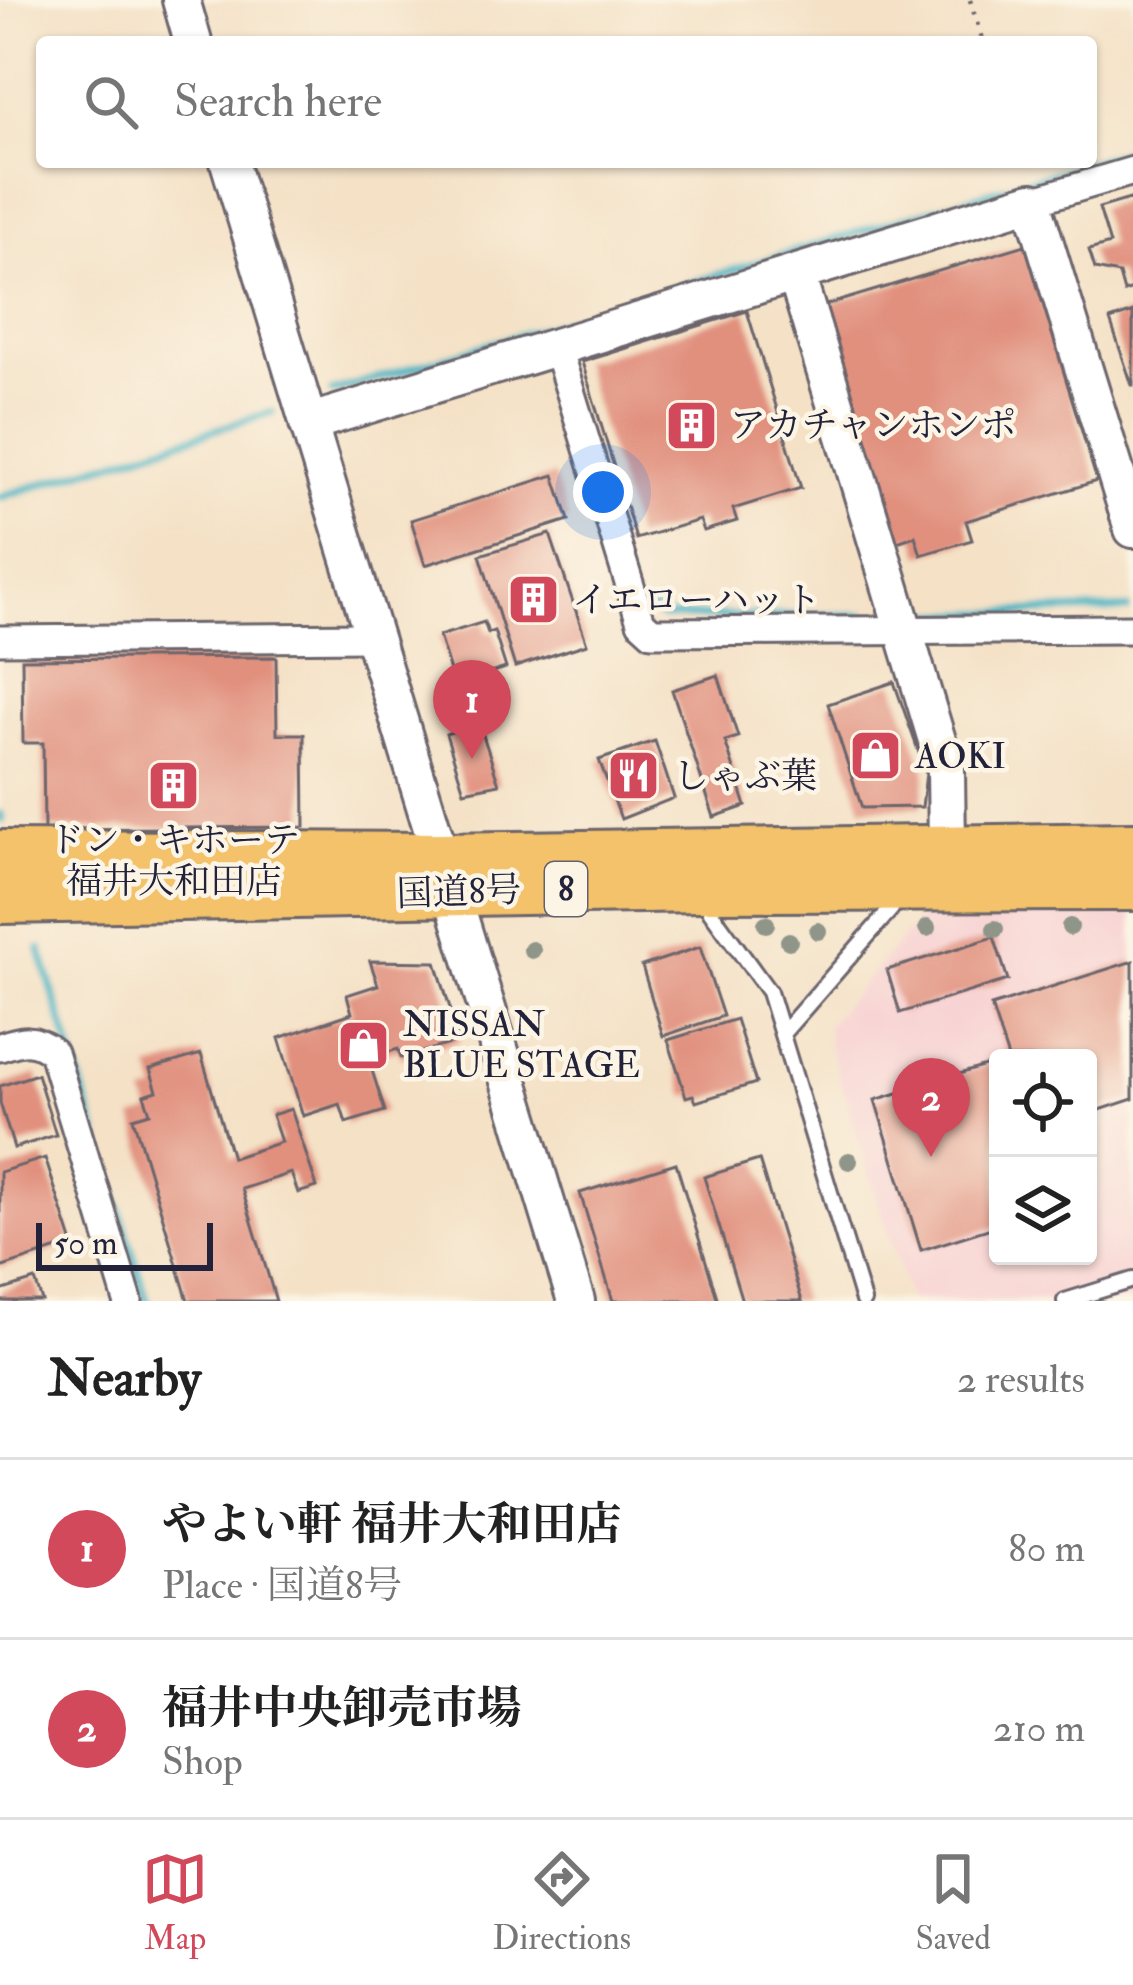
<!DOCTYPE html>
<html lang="en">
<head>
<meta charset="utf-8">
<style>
	:root { --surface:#fff; --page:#f6f6f6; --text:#222; --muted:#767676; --line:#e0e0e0; --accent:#d1495b }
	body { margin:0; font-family:"IM FELL Double Pica","Noto Serif JP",serif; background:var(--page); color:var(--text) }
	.controls { position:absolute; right:36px; bottom:36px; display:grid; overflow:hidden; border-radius:12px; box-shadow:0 3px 9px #0004 }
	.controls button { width:108px; height:108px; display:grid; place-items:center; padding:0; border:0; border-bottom:3px solid var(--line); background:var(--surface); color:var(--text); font:60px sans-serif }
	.scale { position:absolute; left:36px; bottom:30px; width:177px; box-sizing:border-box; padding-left:12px; border:6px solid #22223b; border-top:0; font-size:33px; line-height:42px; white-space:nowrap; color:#22223b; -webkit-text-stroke:9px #fcf5e5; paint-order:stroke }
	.you { position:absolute; left:603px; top:492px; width:42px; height:42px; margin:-30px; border:9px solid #fff; border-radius:50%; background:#1a73e8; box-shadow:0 0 0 18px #1a73e833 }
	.badge { display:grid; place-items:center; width:78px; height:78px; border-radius:50%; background:var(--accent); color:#fff; font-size:39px; font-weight:700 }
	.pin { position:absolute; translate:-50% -99px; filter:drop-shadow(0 3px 6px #0008) }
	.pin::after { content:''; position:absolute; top:63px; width:42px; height:36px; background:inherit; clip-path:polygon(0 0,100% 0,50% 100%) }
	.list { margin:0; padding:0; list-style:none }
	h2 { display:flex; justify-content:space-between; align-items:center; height:156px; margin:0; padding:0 48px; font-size:51px }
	h2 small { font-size:39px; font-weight:400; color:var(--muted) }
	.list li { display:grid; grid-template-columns:78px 1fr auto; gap:36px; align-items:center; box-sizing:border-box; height:180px; padding:0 48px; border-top:3px solid var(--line) }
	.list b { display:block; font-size:45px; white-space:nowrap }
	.list p { margin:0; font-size:39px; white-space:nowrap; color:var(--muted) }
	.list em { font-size:39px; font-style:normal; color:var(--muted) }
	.icon { flex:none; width:66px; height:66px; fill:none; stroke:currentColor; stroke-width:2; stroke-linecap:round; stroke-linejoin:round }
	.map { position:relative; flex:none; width:1133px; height:1301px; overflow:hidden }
	.search { position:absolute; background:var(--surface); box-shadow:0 3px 9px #0004; left:36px; right:36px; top:36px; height:132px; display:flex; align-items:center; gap:30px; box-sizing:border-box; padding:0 42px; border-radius:12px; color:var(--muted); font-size:45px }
	.sheet { height:516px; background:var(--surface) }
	nav { display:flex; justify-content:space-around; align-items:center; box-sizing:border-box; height:168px; border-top:3px solid var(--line); background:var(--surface); font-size:33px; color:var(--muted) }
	nav a { display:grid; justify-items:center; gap:6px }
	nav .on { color:var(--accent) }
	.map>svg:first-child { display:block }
	.built { fill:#f7cfd1; fill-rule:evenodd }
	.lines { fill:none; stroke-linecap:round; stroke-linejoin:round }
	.stream { stroke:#46b3c2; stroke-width:8 }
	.building { fill:#e1907e }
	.service-casing { stroke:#6c656c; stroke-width:20 }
	.minor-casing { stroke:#6c656c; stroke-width:33 }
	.tertiary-casing { stroke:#6c656c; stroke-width:42 }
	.trunk-casing { stroke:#6c656c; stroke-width:54 }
	.path { stroke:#6c656c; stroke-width:4.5; stroke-dasharray:3 9; stroke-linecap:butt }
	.service { stroke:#fff; stroke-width:14 }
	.minor { stroke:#fff; stroke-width:27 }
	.tertiary { stroke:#fff; stroke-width:36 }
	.trunk { stroke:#f3c26a; stroke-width:48 }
	.tree { fill:#8f9588 }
	.labels { text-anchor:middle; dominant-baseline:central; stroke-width:9; stroke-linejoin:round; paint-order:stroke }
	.shield { fill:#fcf5e5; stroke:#63616e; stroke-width:3 }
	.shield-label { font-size:33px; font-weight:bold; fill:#22223b }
	.poi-label { font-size:36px; fill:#22223b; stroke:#fcf5e5; text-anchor:start }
	.street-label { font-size:36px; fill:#22223b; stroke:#fcf5e5 }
</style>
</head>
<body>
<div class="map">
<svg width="1133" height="1301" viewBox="0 0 1133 1301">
	<rect width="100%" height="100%" fill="#fcf5e5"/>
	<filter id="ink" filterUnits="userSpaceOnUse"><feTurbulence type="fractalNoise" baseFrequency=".00833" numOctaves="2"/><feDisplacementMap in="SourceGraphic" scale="24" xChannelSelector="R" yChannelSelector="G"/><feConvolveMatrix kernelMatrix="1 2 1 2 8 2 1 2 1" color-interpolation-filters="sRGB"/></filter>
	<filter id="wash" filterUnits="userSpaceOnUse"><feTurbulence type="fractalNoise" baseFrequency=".004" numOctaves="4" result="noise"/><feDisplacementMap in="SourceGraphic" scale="48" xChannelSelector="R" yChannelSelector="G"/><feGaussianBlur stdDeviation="2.7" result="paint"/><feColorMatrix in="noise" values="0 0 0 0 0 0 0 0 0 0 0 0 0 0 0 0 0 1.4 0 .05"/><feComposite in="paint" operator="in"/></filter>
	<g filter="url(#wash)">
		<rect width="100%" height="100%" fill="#f4e1c6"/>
		<path class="built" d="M1133,914v387h-224l-81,-260 -1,-16 95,-109zM998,1058h90v198h-90z"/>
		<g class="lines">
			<path class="stream" d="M1091,162l42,-13
				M547,380l62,200
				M332,392l758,-230
				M0,497l272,-85
				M652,609l11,8 201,-2
				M924,615l203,-6
				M0,814l2,6
				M40,949l107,352"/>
		</g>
		<g id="blocks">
			<path class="building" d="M1133,198v91l-9,3 -5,-18 -24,-5 -6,-19 21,-6 -11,-36z
				M1025,245l72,236 -131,40 6,19 -51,15 -6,-19 -18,6 -71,-237z
				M747,311l54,177 -68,21 4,12 -33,10 -4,-11 -64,19 -54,-177z
				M1133,312v73h-1l-22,-65z
				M554,475l15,45 -144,45 -14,-45z
				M550,534l37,110 -72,23 -35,-112z
				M484,622l4,11 6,-2 12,37 -52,16 -15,-48z
				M276,657l1,77h27l1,93 -261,2 -1,-86h-20l-1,-84z
				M718,675l20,62 -13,4 21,65 -32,11 -42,-127z
				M894,682l32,91 -4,34 -60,1 -34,-104z
				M479,723l20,61 -35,7 -18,-57z
				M655,741l19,57 -53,21 -22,-59z
				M994,937l14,43 -108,33 -13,-43z
				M700,947l23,69 -60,20 -21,-70z
				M370,961l66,1 24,79 -59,17 -3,-9 -30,9 17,53 -39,12 -6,-19 -37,12 -24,-78 73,-25 -5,-18 31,-10z
				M1133,961v138l-45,15v-56h-80l-17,-52z
				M736,1019l20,64 -60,19 -3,-7 -7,2 -18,-57z
				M201,1054l31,104 49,-16 -9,-27 19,-6 26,78 -19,6 -7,-20 -49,16 34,112h-88l-55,-183 17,-5 -6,-18 13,-4 -7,-22z
				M998,1062v164l-77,24 -46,-150z
				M37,1074l19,61 -42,13 -14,-45v-17z
				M45,1158l28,86 -73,24v-96z
				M759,1160l43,141h-60l-38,-124z
				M676,1163l42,138h-105l-33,-108z
				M35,1280l7,21h-42v-10z"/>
		</g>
	</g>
	<g filter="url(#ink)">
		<use href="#blocks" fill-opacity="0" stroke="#6c656c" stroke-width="3"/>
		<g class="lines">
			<defs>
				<path id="service" d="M705,896l6,16 58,80 94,309
					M782,1034l109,-125 7,-13
					M1065,1301l68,-21"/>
				<path id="minor" d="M1032,201l101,-30
					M557,348l84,274 11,10 481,-3
					M0,640l372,-3
					M0,1047c22,-7 34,-11 53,5l75,249"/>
				<path id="tertiary" d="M181,0l12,42
					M229,162l347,1139
					M796,274l150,496 1,79
					M308,423l724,-222 101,328"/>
				<path id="trunk" d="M0,855l439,2 694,-10
					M0,899l701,-12 432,-1"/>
			</defs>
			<use href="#service" class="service-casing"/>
			<use href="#minor" class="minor-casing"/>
			<use href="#tertiary" class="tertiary-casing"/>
			<use href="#trunk" class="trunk-casing"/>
			<path class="path" d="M970,0l13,42"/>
			<use href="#service" class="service"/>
			<use href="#minor" class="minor"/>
			<use href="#tertiary" class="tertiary"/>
			<use href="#trunk" class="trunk"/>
		</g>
		<g class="tree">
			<circle cx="766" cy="924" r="9"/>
			<circle cx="1070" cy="927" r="9"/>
			<circle cx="927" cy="928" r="9"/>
			<circle cx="995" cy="929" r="9"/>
			<circle cx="818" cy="931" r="9"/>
			<circle cx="789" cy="941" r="9"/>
			<circle cx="532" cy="950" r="9"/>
			<circle cx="849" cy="1161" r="9"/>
		</g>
	</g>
	<defs>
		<symbol id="building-square" viewBox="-11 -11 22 22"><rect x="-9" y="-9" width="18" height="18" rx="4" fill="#d1495b" stroke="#fcf5e5"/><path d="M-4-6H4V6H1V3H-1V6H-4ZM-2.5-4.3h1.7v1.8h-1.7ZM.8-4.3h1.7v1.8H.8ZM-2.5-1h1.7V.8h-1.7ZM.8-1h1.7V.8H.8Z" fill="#fff"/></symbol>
		<symbol id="shop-square" viewBox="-11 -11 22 22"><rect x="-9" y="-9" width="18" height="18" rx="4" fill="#d1495b" stroke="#fcf5e5"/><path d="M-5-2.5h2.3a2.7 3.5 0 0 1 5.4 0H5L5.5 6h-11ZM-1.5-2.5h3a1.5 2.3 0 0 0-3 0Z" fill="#fff"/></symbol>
		<symbol id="restaurant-square" viewBox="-11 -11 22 22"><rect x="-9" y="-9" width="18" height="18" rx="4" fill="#d1495b" stroke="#fcf5e5"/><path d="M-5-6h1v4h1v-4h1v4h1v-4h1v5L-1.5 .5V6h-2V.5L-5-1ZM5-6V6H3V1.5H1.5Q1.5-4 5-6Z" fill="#fff"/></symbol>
	</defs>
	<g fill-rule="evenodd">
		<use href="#building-square" x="662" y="396" width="59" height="59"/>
		<use href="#building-square" x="504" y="570" width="59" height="59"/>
		<use href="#shop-square" x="846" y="726" width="59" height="59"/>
		<use href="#restaurant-square" x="604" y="746" width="59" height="59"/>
		<use href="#building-square" x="144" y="756" width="59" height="59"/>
		<use href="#shop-square" x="334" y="1016" width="59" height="59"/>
	</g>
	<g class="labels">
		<rect class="shield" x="545" y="862" width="42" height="54" rx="9"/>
		<g class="shield-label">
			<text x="566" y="889">8</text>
		</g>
		<g class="poi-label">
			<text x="730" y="425">アカチャンホンポ</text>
			<text x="572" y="600">イエローハット</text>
			<text x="915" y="756">AOKI</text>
			<text x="673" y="776">しゃぶ葉</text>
			<text x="174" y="840" text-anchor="middle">ドン・キホーテ<tspan x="174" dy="41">福井大和田店</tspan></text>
			<text x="403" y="1024">NISSAN<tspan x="403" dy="41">BLUE STAGE</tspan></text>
		</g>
		<g class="street-label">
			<text transform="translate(459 892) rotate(-2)">国道8号</text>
		</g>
	</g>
</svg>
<div class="controls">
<button><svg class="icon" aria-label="locate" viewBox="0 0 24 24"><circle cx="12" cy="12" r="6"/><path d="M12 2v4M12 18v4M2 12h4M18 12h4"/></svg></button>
<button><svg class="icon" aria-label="layers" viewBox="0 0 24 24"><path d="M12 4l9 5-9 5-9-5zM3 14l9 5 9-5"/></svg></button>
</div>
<div class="scale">50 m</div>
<div class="you"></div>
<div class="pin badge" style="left:472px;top:759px">1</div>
<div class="pin badge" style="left:931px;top:1157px">2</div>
<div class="search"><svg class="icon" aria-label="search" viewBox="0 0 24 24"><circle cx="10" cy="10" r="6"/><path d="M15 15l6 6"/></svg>Search here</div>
</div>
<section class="sheet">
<h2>Nearby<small>2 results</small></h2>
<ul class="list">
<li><span class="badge">1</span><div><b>やよい軒 福井大和田店</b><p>Place · 国道8号</p></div><em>80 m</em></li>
<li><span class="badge">2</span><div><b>福井中央卸売市場</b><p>Shop</p></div><em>210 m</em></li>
</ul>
</section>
<nav>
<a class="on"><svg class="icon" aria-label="map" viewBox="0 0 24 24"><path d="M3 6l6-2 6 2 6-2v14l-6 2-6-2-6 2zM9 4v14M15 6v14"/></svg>Map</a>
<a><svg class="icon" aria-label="directions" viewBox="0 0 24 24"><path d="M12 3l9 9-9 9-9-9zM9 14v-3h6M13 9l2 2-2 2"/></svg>Directions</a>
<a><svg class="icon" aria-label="saved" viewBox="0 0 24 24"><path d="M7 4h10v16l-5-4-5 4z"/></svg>Saved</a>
</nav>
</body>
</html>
